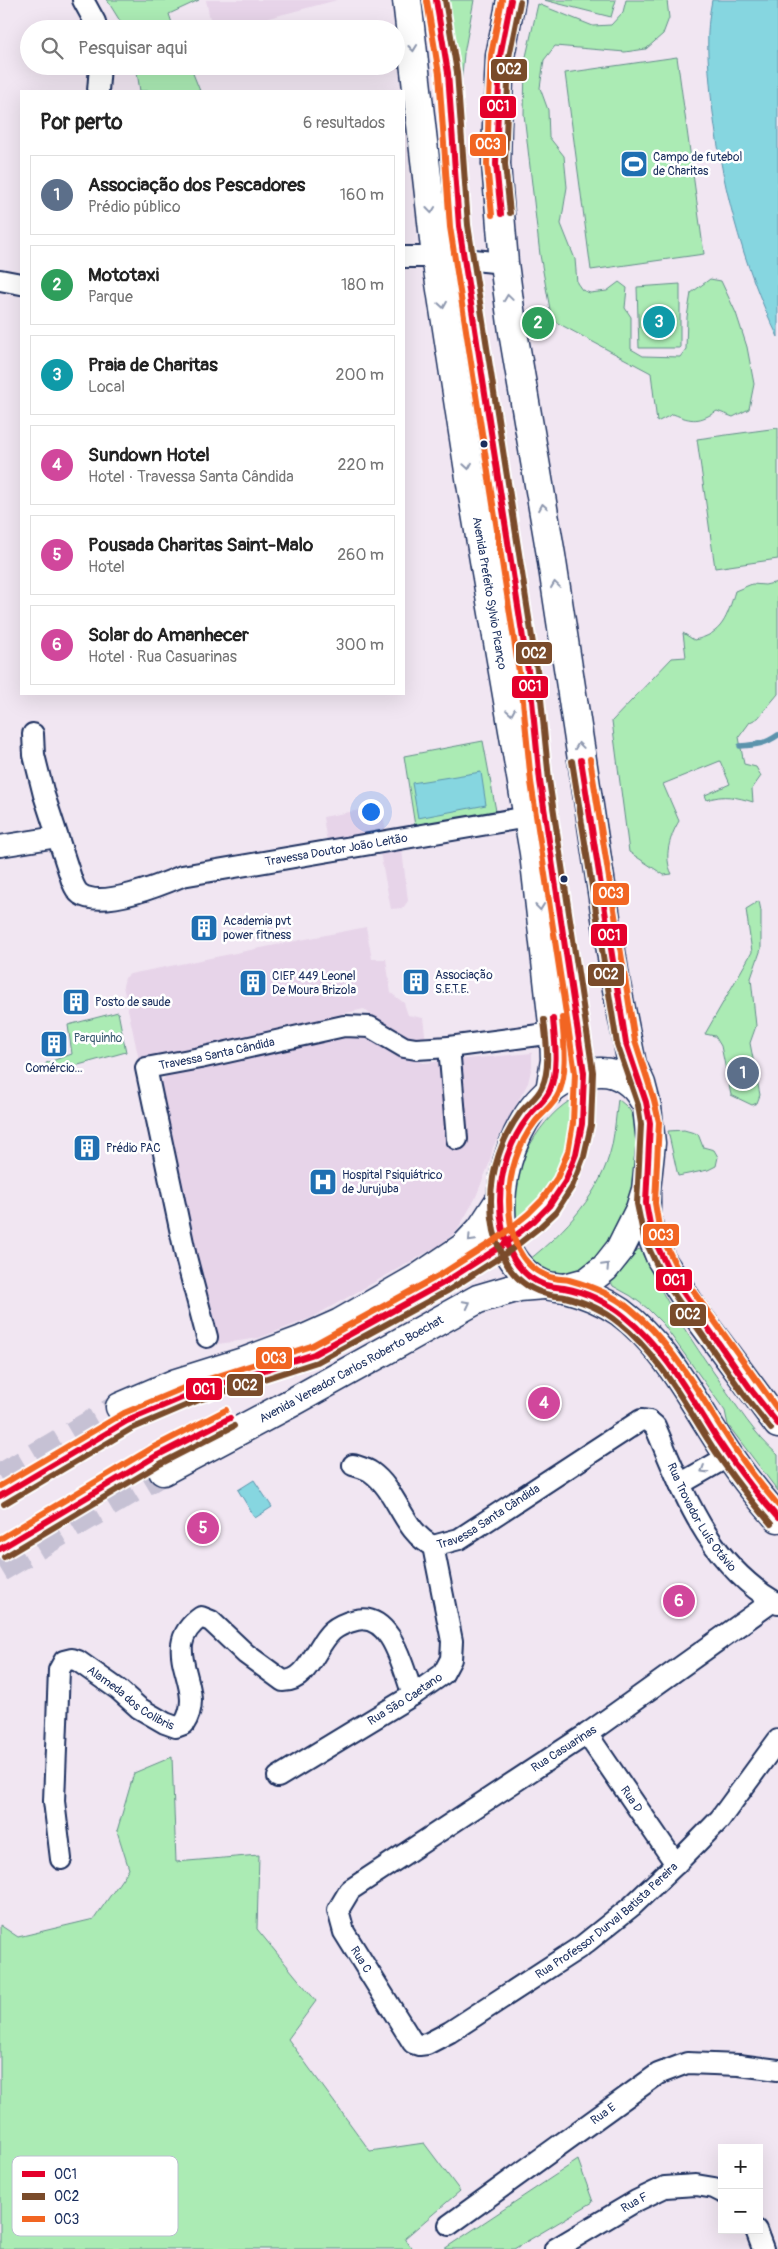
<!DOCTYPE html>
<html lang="pt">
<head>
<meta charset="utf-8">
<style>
	:root { --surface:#fff; --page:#f6f6f6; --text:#222; --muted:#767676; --line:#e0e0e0; --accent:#1f6fb2 }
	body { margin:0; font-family:Pangolin,sans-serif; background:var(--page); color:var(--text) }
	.controls { position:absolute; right:15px; bottom:15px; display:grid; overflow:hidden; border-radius:0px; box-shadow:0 5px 20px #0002 }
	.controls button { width:45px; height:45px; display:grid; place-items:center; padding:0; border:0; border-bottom:1px solid var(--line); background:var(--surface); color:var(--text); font:25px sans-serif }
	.you { position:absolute; left:370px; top:811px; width:18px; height:18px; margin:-12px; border:4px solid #fff; border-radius:50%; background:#1a73e8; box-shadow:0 0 0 8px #1a73e833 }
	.badge { display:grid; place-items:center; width:32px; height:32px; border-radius:50%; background:var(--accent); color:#fff; font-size:16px; font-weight:700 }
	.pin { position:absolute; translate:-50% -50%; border:2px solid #fff; box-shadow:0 1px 5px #0006 }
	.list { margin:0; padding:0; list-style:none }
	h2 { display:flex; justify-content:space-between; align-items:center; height:65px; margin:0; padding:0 20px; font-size:21px }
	h2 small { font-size:16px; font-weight:400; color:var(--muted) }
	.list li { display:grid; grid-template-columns:32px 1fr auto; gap:15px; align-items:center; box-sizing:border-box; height:80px; margin:0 10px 10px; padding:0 10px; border:1px solid var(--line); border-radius:0px }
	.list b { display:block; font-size:19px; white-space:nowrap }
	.list p { margin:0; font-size:16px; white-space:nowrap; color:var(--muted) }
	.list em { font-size:16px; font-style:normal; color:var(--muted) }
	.icon { flex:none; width:28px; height:28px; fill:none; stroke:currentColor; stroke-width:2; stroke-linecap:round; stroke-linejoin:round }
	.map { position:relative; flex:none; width:778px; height:2249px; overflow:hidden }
	.search { position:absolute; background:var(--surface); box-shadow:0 5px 20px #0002; left:20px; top:20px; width:385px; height:55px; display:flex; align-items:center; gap:12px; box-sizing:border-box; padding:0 18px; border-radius:28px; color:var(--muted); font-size:19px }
	.panel { position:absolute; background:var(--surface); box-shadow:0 5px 20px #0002; left:20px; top:90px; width:385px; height:605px; border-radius:0px }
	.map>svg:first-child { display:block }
	.built { fill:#e7d4e9 }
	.green { fill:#abebb4; stroke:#638d89 }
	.water { fill:#86d6e0; stroke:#5b93ac }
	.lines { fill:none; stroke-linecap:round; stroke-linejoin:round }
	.stream { stroke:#5b93ac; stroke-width:5.5 }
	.secondary-tunnel { stroke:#c6c1d4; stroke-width:28; stroke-dasharray:28 14; stroke-linecap:butt }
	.minor-casing { stroke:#1b2f5e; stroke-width:24 }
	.secondary-casing { stroke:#1b2f5e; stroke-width:31 }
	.minor { stroke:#fff; stroke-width:20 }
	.secondary { stroke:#fff; stroke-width:28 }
	.bus-1-casing { stroke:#fff; stroke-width:10 }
	.bus-2-casing { stroke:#fff; stroke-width:10 }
	.bus-3-casing { stroke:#fff; stroke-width:10 }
	.bus-1 { stroke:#e4002b; stroke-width:6 }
	.bus-2 { stroke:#7a4b2a; stroke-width:6 }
	.bus-3 { stroke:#f26522; stroke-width:6 }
	.oneway { stroke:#8d97ae }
	.bus-dot { fill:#1b2f5e; stroke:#fff; stroke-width:2 }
	.labels { text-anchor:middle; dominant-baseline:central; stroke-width:5; stroke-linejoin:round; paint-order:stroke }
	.poi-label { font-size:12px; fill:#1b2f5e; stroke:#fff; text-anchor:start }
	.street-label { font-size:12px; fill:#1b2f5e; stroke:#fff }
	.park-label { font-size:12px; fill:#3f5e74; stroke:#fff }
	.key { fill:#fff; stroke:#bbc1cf; stroke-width:1 }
	.key-label { font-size:14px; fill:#1b2f5e }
	.line-badge { stroke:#fff; stroke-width:2 }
	.badge-label { font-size:14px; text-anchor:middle; font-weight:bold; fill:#fff }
</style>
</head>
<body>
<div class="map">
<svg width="778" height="2249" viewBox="0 0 778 2249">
	<rect width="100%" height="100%" fill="#f1e6f2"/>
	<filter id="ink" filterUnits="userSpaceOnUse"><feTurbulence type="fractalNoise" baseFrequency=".02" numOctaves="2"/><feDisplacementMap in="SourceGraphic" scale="10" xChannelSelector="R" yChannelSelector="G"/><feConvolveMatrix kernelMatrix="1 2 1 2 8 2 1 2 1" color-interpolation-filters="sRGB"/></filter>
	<g filter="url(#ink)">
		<path class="built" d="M206,0h131l-110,29h-15z
			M381,806l5,25 -59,11 -4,-25z
			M402,850l6,51 -5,7 -12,1 -11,-56z
			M366,927l6,32h14l5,34 13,10 4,12 15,3 4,31 -19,-2 -44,-38 -225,51 -16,-74 2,-8 5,-4z
			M365,1035l58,28 109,-10v13l-4,17 -35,64 -4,17 -14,35 -18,32 -6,5 -13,10 -127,72 -52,20 -41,6 -6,-37 -25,-12 -30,-210 14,-13 170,-36z"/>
		<path class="green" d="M107,0h92l-30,14 5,15h-49z
			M435,0h39l-10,54 -4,41v76z
			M544,0h72l-5,17z
			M626,0h41l2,18 -6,16 -17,15 -21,3 -70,-6 -11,14 -4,28 8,22 1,27 15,19 3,31 -6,37 14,35 2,24 5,7 8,3 17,-2 12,-9 8,6 -2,20 6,9v32l12,7 37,1 6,-8 1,-32 4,-24 19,-14 11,2 15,32 11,34 7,37 -5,25 -16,8 -16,-6c-18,11 -24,11 -44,3l-16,8 -6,-49 -99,-53 -12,-65 -16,-141 1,-53 13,-57 55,22 18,-1 12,-13z
			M677,57l27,197 -113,16 -26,-197z
			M136,66h54l10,25h-60z
			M680,284v64h-41l-2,-61z
			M778,428v131l-63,9 -18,-129z
			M778,582v112l-20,24 -8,4 -11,15 5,27 12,3 5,9 -9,13 1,13c-16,-5 -30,-8 -46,-2l-2,-5 25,-11 -10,-23 -57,23 16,37c-9,15 -16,36 -7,53l-8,1 -35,-23 -17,-131 60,-63 14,-1 -3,-24 11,7c29,-6 33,-23 41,-49l17,-7 13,1z
			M483,741l13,70 -81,15 -11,-70z
			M759,901l2,10v38l-10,29 5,48 -6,17 10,52 -3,8 -5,2 -21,-10 -10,-49 -6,-10 -10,-2 47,-82 -6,-43z
			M118,1012l8,40 -77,21 -3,-10 26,-9 -4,-29z
			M576,1097c0,9 2,19 1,27 -4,41 -29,80 -59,106 -2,-8 -4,-16 -4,-23 -3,-40 27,-92 62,-110z
			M618,1099c3,3 9,7 11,10 26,39 -11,145 -52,165 -6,3 -20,2 -27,1 -7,-1 -15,-11 -21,-15 37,-30 72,-66 83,-115 3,-15 4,-31 6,-46z
			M684,1130l14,4 5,13 11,3 4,7 -2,9 -8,4 -30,6 -10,-45z
			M640,1249c22,48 51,91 81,134 17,25 34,52 57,72v36l-50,-66 -3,-14 -62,-87 -16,-16 -16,-12 -18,-10 -2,-4 16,-17 10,-15z
			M172,1757l4,105 83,-7 -2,74 59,72 -28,38 82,112 54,-8 36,48 -55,47 7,11h-412v-324l18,12 76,-18 35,-50 -12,-38 17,-58z
			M578,2160l15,42 -79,47h-70z"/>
		<path class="water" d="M712,0h66v337c-36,-72 -59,-162 -67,-242 -3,-35 -6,-60 1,-95z
			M481,772l5,33 -68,13 -6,-35z
			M254,1480l18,27 -17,11 -17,-28z"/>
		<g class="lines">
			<path class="stream" d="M740,746c15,-1 26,-2 38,-11"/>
			<path class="secondary-tunnel" d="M0,1478l120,-71
				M0,1568l163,-97"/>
			<defs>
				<g id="minor">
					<path d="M83,0l12,22 1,7"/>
					<path d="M98,91l2,-25"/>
					<path d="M404,257h40l60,6"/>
					<path d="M0,280l21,4"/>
					<path id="s1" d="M33,734l1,21 10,40 28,86c2,5 4,10 8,13 21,15 81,-9 102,-18l346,-59"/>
					<path d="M0,846l57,-9"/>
					<path d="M449,1047l8,92"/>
					<path id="s2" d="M207,1337l-21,-80 -40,-189 54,-10 144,-32 26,1 34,20 12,2 33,-2 105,-14"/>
					<path id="s3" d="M353,1465c6,2 14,4 18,7 27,19 32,60 62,74l26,-7 182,-119 8,1 6,5c30,70 53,137 123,178"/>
					<path d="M680,1484l49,-28"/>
					<path id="s4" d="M773,1601l-186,133 -237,156 -12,20 6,22 69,111 6,2 8,-1 23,-12 132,-86 50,-40 44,-42 44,-45 58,-79"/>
					<path id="s5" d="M587,1734l89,130"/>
					<path id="s6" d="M278,1777l135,-82 30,-21 8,-15 1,-18 -19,-95"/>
					<path id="s7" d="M61,1859l-7,-58 5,-131 5,-9 8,-2 6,2 41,29 20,18 26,15 11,4 8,-3c25,-38 -29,-75 17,-107l10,4 35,33 37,27c26,0 32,-35 49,-50 7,-6 16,-9 24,-11 36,-8 47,49 57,75"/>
					<path id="s8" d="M449,2225l209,-151 29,-11 52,2 39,5"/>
					<path d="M756,2230l7,19"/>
					<path id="s9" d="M555,2249l81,-48 29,-14 31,-2 18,3 8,4"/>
				</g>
				<g id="secondary">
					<path id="s10" d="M407,0l29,257 35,227 63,369 20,180 1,27 -5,31"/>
					<path d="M511,0l-11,56 -3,70 -1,38 8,99 9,69 38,223 65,429 16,80 9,20 6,23 4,36 -5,47 -6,19 -20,40 -15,19 -18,14 -22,6"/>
					<path d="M643,1099c-8,-15 -24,-27 -42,-27 -77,0 -114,109 -95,172 5,17 20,33 37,40 6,3 15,3 22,4 19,5 39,13 55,24 49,36 75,95 109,144 15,22 31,42 49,62"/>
					<path d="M646,1194v21l4,17 11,27 34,53 83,112"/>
					<path d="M120,1407l56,-24 70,-22 56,-21 38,-17 78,-45 46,-31 17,-18 19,-29"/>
					<path id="s11" d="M163,1471l128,-68 187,-104 41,-12 25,-2"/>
				</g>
			</defs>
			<use href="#minor" class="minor-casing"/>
			<use href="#secondary" class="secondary-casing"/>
			<use href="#minor" class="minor"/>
			<use href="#secondary" class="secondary"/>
			<defs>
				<path id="bus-1" d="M501,214l-5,-50 4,-108 11,-56
					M581,760l45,283 20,59 4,21 -4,80 6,32 19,40 81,116 26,33
					M553,1019c2,23 6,49 -3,71 -4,11 -15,17 -21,26 -19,24 -29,55 -29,85 0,32 10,72 45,84 7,2 13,2 19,3 22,4 44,15 61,29 40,32 64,77 91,120 19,29 39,55 62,81
					M0,1496l127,-75 69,-29 118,-38 131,-72 61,-39 28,-22 15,-15 16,-24 11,-28 6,-30 2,-51 -44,-292 -9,-91 -72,-464 -11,-153 -12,-73
					M0,1549l156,-93 74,-38"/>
				<path id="bus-2" d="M510,213l-5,-49 4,-107 11,-55
					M572,761l45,283 21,61 3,19 -4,80 7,34 20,42 81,116 26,33
					M544,1020c2,21 7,47 -2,67 -4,10 -15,17 -22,26 -18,25 -29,57 -29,88 0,36 13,80 52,92 7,3 15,3 22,4 20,5 39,13 54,26 40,32 64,78 91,120 18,29 39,55 61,81
					M4,1504l127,-75 68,-29 118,-38 132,-72 62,-40 29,-23 16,-15 16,-25 12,-31 7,-31 2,-53 -44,-292 -9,-91 -72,-464 -11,-153 -12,-72
					M4,1557l156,-93 74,-38"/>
				<path id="bus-3" d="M492,215l-5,-51 2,-65 2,-44 11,-55
					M590,759l45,282 19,59 5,22 -4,81 5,30 18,37 100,140
					M562,1018c2,25 6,51 -3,75 -5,12 -16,19 -24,29 -17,22 -26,51 -26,78 0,30 7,64 38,76 7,3 15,3 22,4 22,6 44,15 61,29 41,33 66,80 94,123 16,26 34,50 54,73
					M0,1486l124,-73 69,-29 118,-38 129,-71 61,-39 27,-22 14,-14 15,-22 11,-26 5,-29 2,-50 -44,-291 -9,-91 -72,-464 -11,-153 -12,-73
					M0,1539l152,-91 74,-38"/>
			</defs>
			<use href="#bus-1" class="bus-1-casing"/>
			<use href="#bus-2" class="bus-2-casing"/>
			<use href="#bus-3" class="bus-3-casing"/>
			<use href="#bus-1" class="bus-1"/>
			<use href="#bus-2" class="bus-2"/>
			<use href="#bus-3" class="bus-3"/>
		</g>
		<defs><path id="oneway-chevron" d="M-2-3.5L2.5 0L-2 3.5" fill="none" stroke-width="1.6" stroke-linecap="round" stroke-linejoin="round" transform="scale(1.25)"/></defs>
		<g class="oneway">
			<use href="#oneway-chevron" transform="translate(413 48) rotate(84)"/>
			<use href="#oneway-chevron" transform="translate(431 210) rotate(84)"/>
			<use href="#oneway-chevron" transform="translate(508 298) rotate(-98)"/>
			<use href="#oneway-chevron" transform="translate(443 305) rotate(81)"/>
			<use href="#oneway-chevron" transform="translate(468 466) rotate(81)"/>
			<use href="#oneway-chevron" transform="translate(543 507) rotate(-100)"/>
			<use href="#oneway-chevron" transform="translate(555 585) rotate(-98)"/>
			<use href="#oneway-chevron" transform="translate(511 712) rotate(80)"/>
			<use href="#oneway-chevron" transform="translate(579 746) rotate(-98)"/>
			<use href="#oneway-chevron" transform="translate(540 907) rotate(84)"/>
			<use href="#oneway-chevron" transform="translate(471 1239) rotate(133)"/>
			<use href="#oneway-chevron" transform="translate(606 1266) rotate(-47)"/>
			<use href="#oneway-chevron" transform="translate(467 1304) rotate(-27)"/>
			<use href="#oneway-chevron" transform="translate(704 1470) rotate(149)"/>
		</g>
	</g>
	<defs>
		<symbol id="stadium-square" viewBox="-11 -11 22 22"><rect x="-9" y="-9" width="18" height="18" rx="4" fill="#1f6fb2" stroke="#fff"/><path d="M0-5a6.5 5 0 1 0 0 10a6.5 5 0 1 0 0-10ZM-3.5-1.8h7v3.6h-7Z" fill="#fff"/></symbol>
		<symbol id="building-square" viewBox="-11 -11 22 22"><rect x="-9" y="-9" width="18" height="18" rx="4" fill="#1f6fb2" stroke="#fff"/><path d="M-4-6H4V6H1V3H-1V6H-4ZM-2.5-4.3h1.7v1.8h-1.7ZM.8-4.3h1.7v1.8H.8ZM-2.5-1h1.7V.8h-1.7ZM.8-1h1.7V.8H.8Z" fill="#fff"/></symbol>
		<symbol id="hospital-square" viewBox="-11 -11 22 22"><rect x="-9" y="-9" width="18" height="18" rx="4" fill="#1f6fb2" stroke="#fff"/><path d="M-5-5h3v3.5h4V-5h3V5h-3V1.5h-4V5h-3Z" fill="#fff"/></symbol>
	</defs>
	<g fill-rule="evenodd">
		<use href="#stadium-square" x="618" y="148" width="32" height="32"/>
		<use href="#building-square" x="188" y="912" width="32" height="32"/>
		<use href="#building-square" x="400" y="966" width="32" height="32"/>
		<use href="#building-square" x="237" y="967" width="32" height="32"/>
		<use href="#building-square" x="60" y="986" width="32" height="32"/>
		<use href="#building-square" x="38" y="1028" width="32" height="32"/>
		<use href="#building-square" x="71" y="1132" width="32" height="32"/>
		<use href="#hospital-square" x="307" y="1166" width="32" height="32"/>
	</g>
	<g class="bus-dot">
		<circle cx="484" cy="444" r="4.5"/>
		<circle cx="564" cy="879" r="4.5"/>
	</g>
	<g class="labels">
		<g class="poi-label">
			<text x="653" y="157">Campo de futebol<tspan x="653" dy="14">de Charitas</tspan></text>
			<text x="223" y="921">Academia pvt<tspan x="223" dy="14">power fitness</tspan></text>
			<text x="435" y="975">Associação<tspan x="435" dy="14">S.E.T.E.</tspan></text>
			<text x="272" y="976">CIEP 449 Leonel<tspan x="272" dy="14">De Moura Brizola</tspan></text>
			<text x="95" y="1002">Posto de saude</text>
			<text x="54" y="1068" text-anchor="middle">Comércio...</text>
			<text x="106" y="1148">Prédio PAC</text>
			<text x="342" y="1175">Hospital Psiquiátrico<tspan x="342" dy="14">de Jurujuba</tspan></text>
		</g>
		<g class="street-label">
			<text stroke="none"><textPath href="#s10" startOffset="599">Avenida Prefeito Sylvio Picanço</textPath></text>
			<text stroke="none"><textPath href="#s1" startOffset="431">Travessa Doutor João Leitão</textPath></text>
			<text stroke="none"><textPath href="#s2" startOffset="348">Travessa Santa Cândida</textPath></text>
			<text stroke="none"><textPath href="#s11" startOffset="214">Avenida Vereador Carlos Roberto Boechat</textPath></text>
			<text stroke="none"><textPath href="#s3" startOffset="180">Travessa Santa Cândida</textPath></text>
			<text stroke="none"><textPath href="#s3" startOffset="480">Rua Trovador Luís Otávio</textPath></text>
			<text stroke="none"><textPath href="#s7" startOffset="279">Alameda dos Colibris</textPath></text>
			<text stroke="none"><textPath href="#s6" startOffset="149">Rua São Caetano</textPath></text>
			<text transform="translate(564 1749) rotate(-33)">Rua Casuarinas</text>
			<text stroke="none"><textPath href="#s5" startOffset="79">Rua D</textPath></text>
			<text stroke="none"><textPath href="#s4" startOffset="922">Rua Professor Durval Batista Pereira</textPath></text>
			<text stroke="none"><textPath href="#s4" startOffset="591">Rua C</textPath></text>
			<text stroke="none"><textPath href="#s8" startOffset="190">Rua E</textPath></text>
			<text stroke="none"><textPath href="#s9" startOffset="92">Rua F</textPath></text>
		</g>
		<g class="park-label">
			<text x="98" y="1038">Parquinho</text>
		</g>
	</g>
	<rect x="12" y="2156" width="166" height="80" rx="8" class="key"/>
	<rect x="22" y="2171" width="23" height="6" fill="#e4002b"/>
	<rect x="22" y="2193" width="23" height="7" fill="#7a4b2a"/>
	<rect x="22" y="2216" width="23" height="6" fill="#f26522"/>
	<g class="key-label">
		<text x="54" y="2179">OC1</text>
		<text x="54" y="2201">OC2</text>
		<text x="54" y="2224">OC3</text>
	</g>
	<g class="line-badge">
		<rect x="490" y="58" width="38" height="24" rx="5" fill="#7a4b2a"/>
		<rect x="479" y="95" width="38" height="24" rx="5" fill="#e4002b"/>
		<rect x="469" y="133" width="38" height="24" rx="5" fill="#f26522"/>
		<rect x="515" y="641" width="38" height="24" rx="5" fill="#7a4b2a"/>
		<rect x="511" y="675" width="38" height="24" rx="5" fill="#e4002b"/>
		<rect x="592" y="882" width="38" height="24" rx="5" fill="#f26522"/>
		<rect x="590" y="923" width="38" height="24" rx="5" fill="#e4002b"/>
		<rect x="587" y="963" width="38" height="24" rx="5" fill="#7a4b2a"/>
		<rect x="642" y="1223" width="38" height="24" rx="5" fill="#f26522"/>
		<rect x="655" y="1268" width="38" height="24" rx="5" fill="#e4002b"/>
		<rect x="669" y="1303" width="38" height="24" rx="5" fill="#7a4b2a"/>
		<rect x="255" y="1346" width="38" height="24" rx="5" fill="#f26522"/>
		<rect x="226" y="1373" width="38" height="24" rx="5" fill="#7a4b2a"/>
		<rect x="185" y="1377" width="38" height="24" rx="5" fill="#e4002b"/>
	</g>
	<g class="badge-label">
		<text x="509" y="74">OC2</text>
		<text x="498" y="111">OC1</text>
		<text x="488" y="149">OC3</text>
		<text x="534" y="658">OC2</text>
		<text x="530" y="691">OC1</text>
		<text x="611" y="898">OC3</text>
		<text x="609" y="940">OC1</text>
		<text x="606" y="979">OC2</text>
		<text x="661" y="1240">OC3</text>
		<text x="674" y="1285">OC1</text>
		<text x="688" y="1319">OC2</text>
		<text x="274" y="1363">OC3</text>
		<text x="245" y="1390">OC2</text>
		<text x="204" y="1394">OC1</text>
	</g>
</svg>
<div class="controls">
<button>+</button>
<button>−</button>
</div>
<div class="you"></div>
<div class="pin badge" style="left:743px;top:1073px;background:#5c6f8a">1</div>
<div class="pin badge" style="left:538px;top:323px;background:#2e9e5b">2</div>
<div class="pin badge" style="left:659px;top:322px;background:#0f9aa8">3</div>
<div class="pin badge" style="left:544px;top:1403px;background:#d1479c">4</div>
<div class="pin badge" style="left:203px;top:1528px;background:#d1479c">5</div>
<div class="pin badge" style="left:679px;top:1601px;background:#d1479c">6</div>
<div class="search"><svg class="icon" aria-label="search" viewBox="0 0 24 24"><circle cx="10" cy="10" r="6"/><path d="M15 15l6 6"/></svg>Pesquisar aqui</div>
<section class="panel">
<h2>Por perto<small>6 resultados</small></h2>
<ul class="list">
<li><span class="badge" style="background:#5c6f8a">1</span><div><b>Associação dos Pescadores</b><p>Prédio público</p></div><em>160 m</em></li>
<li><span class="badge" style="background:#2e9e5b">2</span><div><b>Mototaxi</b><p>Parque</p></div><em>180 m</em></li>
<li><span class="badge" style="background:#0f9aa8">3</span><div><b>Praia de Charitas</b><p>Local</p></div><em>200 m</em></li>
<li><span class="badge" style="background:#d1479c">4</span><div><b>Sundown Hotel</b><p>Hotel · Travessa Santa Cândida</p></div><em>220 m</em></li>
<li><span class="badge" style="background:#d1479c">5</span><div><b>Pousada Charitas Saint-Malo</b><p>Hotel</p></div><em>260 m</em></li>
<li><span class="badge" style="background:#d1479c">6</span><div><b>Solar do Amanhecer</b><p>Hotel · Rua Casuarinas</p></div><em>300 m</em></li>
</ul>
</section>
</div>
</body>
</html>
